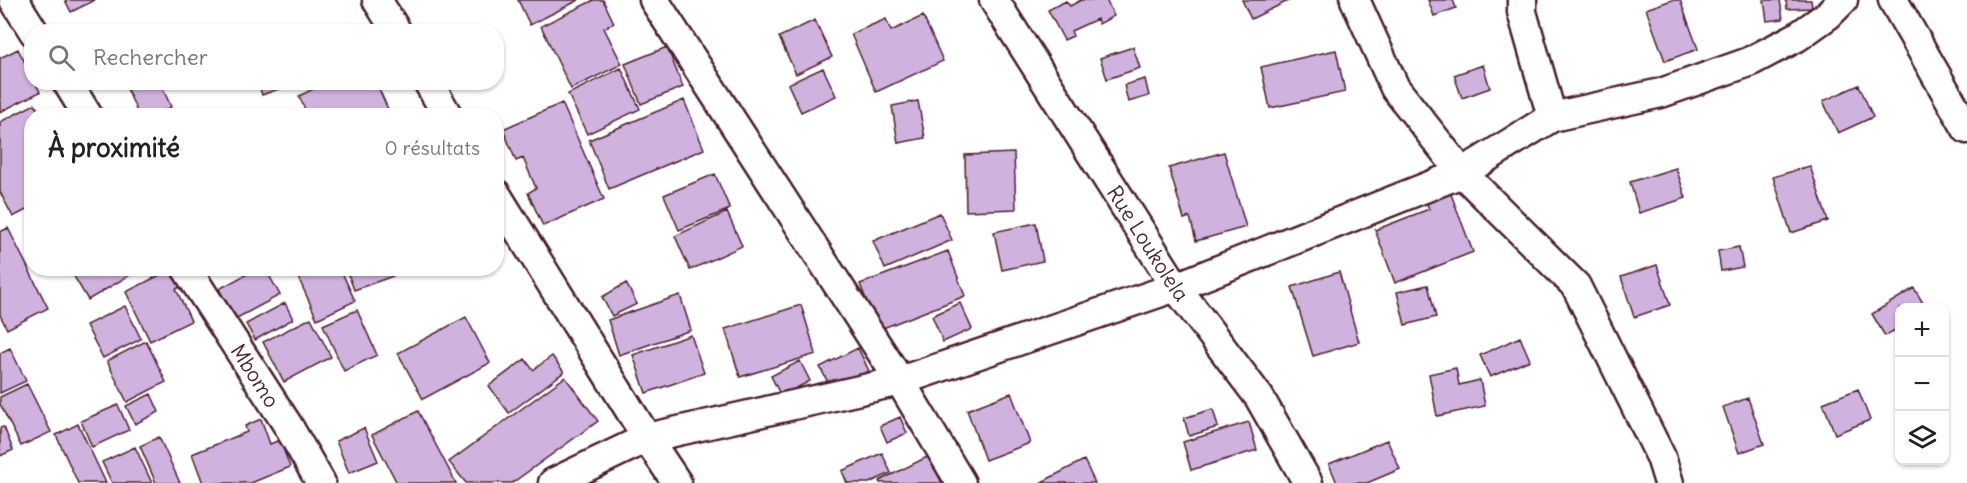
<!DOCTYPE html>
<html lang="fr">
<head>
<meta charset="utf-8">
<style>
	:root { --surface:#fff; --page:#f6f6f6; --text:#222; --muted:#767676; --line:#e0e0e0 }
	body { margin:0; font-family:Delius,sans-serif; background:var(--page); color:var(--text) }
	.controls { position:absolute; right:18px; bottom:18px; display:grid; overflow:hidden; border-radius:12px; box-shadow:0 2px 4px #0004 }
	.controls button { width:54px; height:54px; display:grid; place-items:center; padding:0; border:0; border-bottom:2px solid var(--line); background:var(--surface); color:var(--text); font:30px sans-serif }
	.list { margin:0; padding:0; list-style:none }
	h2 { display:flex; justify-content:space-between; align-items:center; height:78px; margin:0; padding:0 24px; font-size:26px }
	h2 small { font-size:20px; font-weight:400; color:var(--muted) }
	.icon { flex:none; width:33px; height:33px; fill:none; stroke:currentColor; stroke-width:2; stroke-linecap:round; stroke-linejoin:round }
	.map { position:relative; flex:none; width:1967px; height:483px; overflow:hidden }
	.search { position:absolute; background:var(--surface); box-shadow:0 2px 4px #0004; left:24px; top:24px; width:480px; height:66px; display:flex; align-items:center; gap:15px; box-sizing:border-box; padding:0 21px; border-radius:24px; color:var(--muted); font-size:22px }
	.panel { position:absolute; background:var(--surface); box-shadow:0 2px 4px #0004; left:24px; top:108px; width:480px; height:168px; border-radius:24px }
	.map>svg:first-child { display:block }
	.building { fill:#d0b2de; stroke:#4a1f2b; stroke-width:1.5 }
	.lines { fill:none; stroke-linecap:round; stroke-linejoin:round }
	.minor-casing { stroke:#4a1f2b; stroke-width:33 }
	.minor { stroke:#fff; stroke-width:28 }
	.labels { text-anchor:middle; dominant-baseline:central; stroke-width:4.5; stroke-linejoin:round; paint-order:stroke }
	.street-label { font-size:21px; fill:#4a1f2b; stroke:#fff }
</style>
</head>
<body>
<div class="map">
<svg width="1967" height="483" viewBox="0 0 1967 483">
	<rect width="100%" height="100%" fill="#fff"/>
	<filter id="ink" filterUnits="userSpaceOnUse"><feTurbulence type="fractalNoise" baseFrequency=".0167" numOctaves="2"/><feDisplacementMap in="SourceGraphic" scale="12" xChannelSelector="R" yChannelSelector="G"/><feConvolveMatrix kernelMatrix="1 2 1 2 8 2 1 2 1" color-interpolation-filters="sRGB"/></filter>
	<g filter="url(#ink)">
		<path class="building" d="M65,0h30l-24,12z
			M518,0h61l-49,25z
			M594,0h9l11,23 -10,5 18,36 -51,25 -30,-63z
			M1081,0h25l8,16 -15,8 -2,-5 -26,12 2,5 -9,4 -16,-30 18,-9 4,5z
			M1242,0h48l-39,19z
			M1428,0h25l3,8 -22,8z
			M1672,0h8l18,49 -33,12 -19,-52z
			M1764,0h16l3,19 -16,2z
			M1786,0h25l1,8 -25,1z
			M923,16l20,45 -67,31 -25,-58 35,-15 5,12z
			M815,20l17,37 -36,17 -17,-37z
			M667,47l16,40 -42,17 -16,-40z
			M1133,47l7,21 -33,11 -7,-21z
			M18,49l14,27v6h3l5,10 -40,20v-54z
			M1336,50l9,42 -75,16 -9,-41z
			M1483,65l7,23 -28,10 -8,-23z
			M621,68l19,41 -53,25 -19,-40z
			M823,68l13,28 -35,16 -13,-28z
			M1145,79l4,17 -21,6 -4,-17z
			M124,82h36l11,25 -17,9h-15z
			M258,82h40l-36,13z
			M327,82h49l15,34h-83l-9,-20z
			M1859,85l14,32 -35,16 -15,-32z
			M684,100l20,49 -95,40 -20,-49z
			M918,101l7,37 -27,5 -6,-37z
			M562,103l42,96 -61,27 -15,-33 8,-5 -13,-30 -7,3 -13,-32z
			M35,104l6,12h-9v91l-19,10 -13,-25v-70z
			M1224,152l22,75 -50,14 -6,-24 -6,2 -15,-51z
			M1014,153l2,56 -50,2 -1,-56z
			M1810,166l18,55 -37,12 -18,-56z
			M1676,168l10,30 -47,15 -9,-31z
			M715,174l15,35 -51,21 -15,-35z
			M1446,181l27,71 -78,31 -20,-53 54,-21 -7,-18z
			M727,212l15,34 -52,24 -15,-34z
			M940,213l12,27 -67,29 -12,-28z
			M1036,223l7,38 -41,9 -8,-38z
			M8,228l40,80 -41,21 -7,-14v-83z
			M1739,247l4,20 -22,4 -3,-20z
			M948,251l17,45 -87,34 -18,-46z
			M1657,265l13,40 -36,12 -13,-40z
			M69,268h64l2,4 -47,28z
			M174,268l16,15 -14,6 15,32 -41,20 -24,-49z
			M258,268h7l15,27 -45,24 -16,-30z
			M294,268h46l15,33 -38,18z
			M346,268h45l2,8 -39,14z
			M1339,272l20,70 -46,14 -21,-69z
			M626,283l11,21 -25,12 -10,-19z
			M1428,285l8,32 -31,8 -8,-33z
			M1914,288l12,20h-26v19l-15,9 -13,-22z
			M680,295l11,35 -72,25 -11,-35z
			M285,303l8,16 -38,21 -9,-16z
			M960,303l12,26 -29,13 -11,-26z
			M801,305l15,49 -76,23 -15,-48z
			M125,306l16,33 -38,19 -17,-33z
			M357,310l20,45 -33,16 -21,-46z
			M466,317l24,46 -67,36 -25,-46z
			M311,318l20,39 -47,25 -21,-40z
			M691,335l13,38 -58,20 -13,-38z
			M1520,337l10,23 -40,17 -10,-22z
			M146,341l20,41 -39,20 -20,-41z
			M10,348l16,33 -26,12v-40z
			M858,348l11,23 -37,19 -12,-23z
			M552,356l12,16 -55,41 -20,-27 36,-27 8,11z
			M800,361l10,20 -29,15 -10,-20z
			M1456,368l3,17 21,-5 5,26 -48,10 -8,-42z
			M565,377l33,44 -86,62h-46l-17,-21z
			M27,384l24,48 -30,14 -21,-42v-7z
			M1858,389l12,31 -35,14 -12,-31z
			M1011,393l19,50 -45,17 -18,-50z
			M151,394l8,18 -24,12 -9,-18z
			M1748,398l16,46 -25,9 -16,-46z
			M118,405l11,25 -37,17 -11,-26z
			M1213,409l5,18 -29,9 -5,-18z
			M418,411l38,72h-59l-25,-48z
			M900,417l7,16 -20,9 -7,-16z
			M261,419l9,25 10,-4 10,27 -39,16h-48l-11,-29 55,-22 -2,-6z
			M1249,422l8,28 -66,20 -8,-28z
			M78,424l28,59h-28l-22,-48z
			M4,427l9,23 -13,6v-28z
			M364,428l14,33 -29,12 -13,-32z
			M159,437l21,46h-24l-16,-37z
			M1387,440l13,29 -33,14h-30l-8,-19z
			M135,447l17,36h-40l-10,-21z
			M882,453l9,20 -22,10h-22l-5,-12z
			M929,456l13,27h-62l-1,-2z
			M1084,460l11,23h-55z"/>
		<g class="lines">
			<defs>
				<g id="minor">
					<path d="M14,0l20,32"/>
					<path d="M377,0l20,32"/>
					<path d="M654,0l246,381 61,102"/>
					<path id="s1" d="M994,0l182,287 83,110 49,86"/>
					<path d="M1355,0l40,88 67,85 114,113 85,171 8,26"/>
					<path d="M1522,0v12l30,105"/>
					<path d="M1893,0l74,129"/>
					<path d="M67,82l21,34"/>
					<path d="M428,82l20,34"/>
					<path d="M496,194l151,244 30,45"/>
					<path id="s2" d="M186,268l101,156 34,59"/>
					<path d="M553,483l94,-45 253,-57 276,-94 286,-114 90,-56 109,-24 88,-31 48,-25 31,-22 15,-15"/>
				</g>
			</defs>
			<use href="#minor" class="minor-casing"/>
			<use href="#minor" class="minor"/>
		</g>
	</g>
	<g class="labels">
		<g class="street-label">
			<text stroke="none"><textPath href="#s1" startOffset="288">Rue Loukolela</textPath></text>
			<text stroke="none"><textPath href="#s2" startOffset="128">Mbomo</textPath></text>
		</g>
	</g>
</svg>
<div class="controls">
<button>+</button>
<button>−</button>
<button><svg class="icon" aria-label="layers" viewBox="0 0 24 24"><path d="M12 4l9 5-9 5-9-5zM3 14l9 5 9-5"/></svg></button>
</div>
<div class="search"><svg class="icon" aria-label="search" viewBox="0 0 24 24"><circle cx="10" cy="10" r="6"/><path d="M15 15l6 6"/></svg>Rechercher</div>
<section class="panel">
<h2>À proximité<small>0 résultats</small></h2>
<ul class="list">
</ul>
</section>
</div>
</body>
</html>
